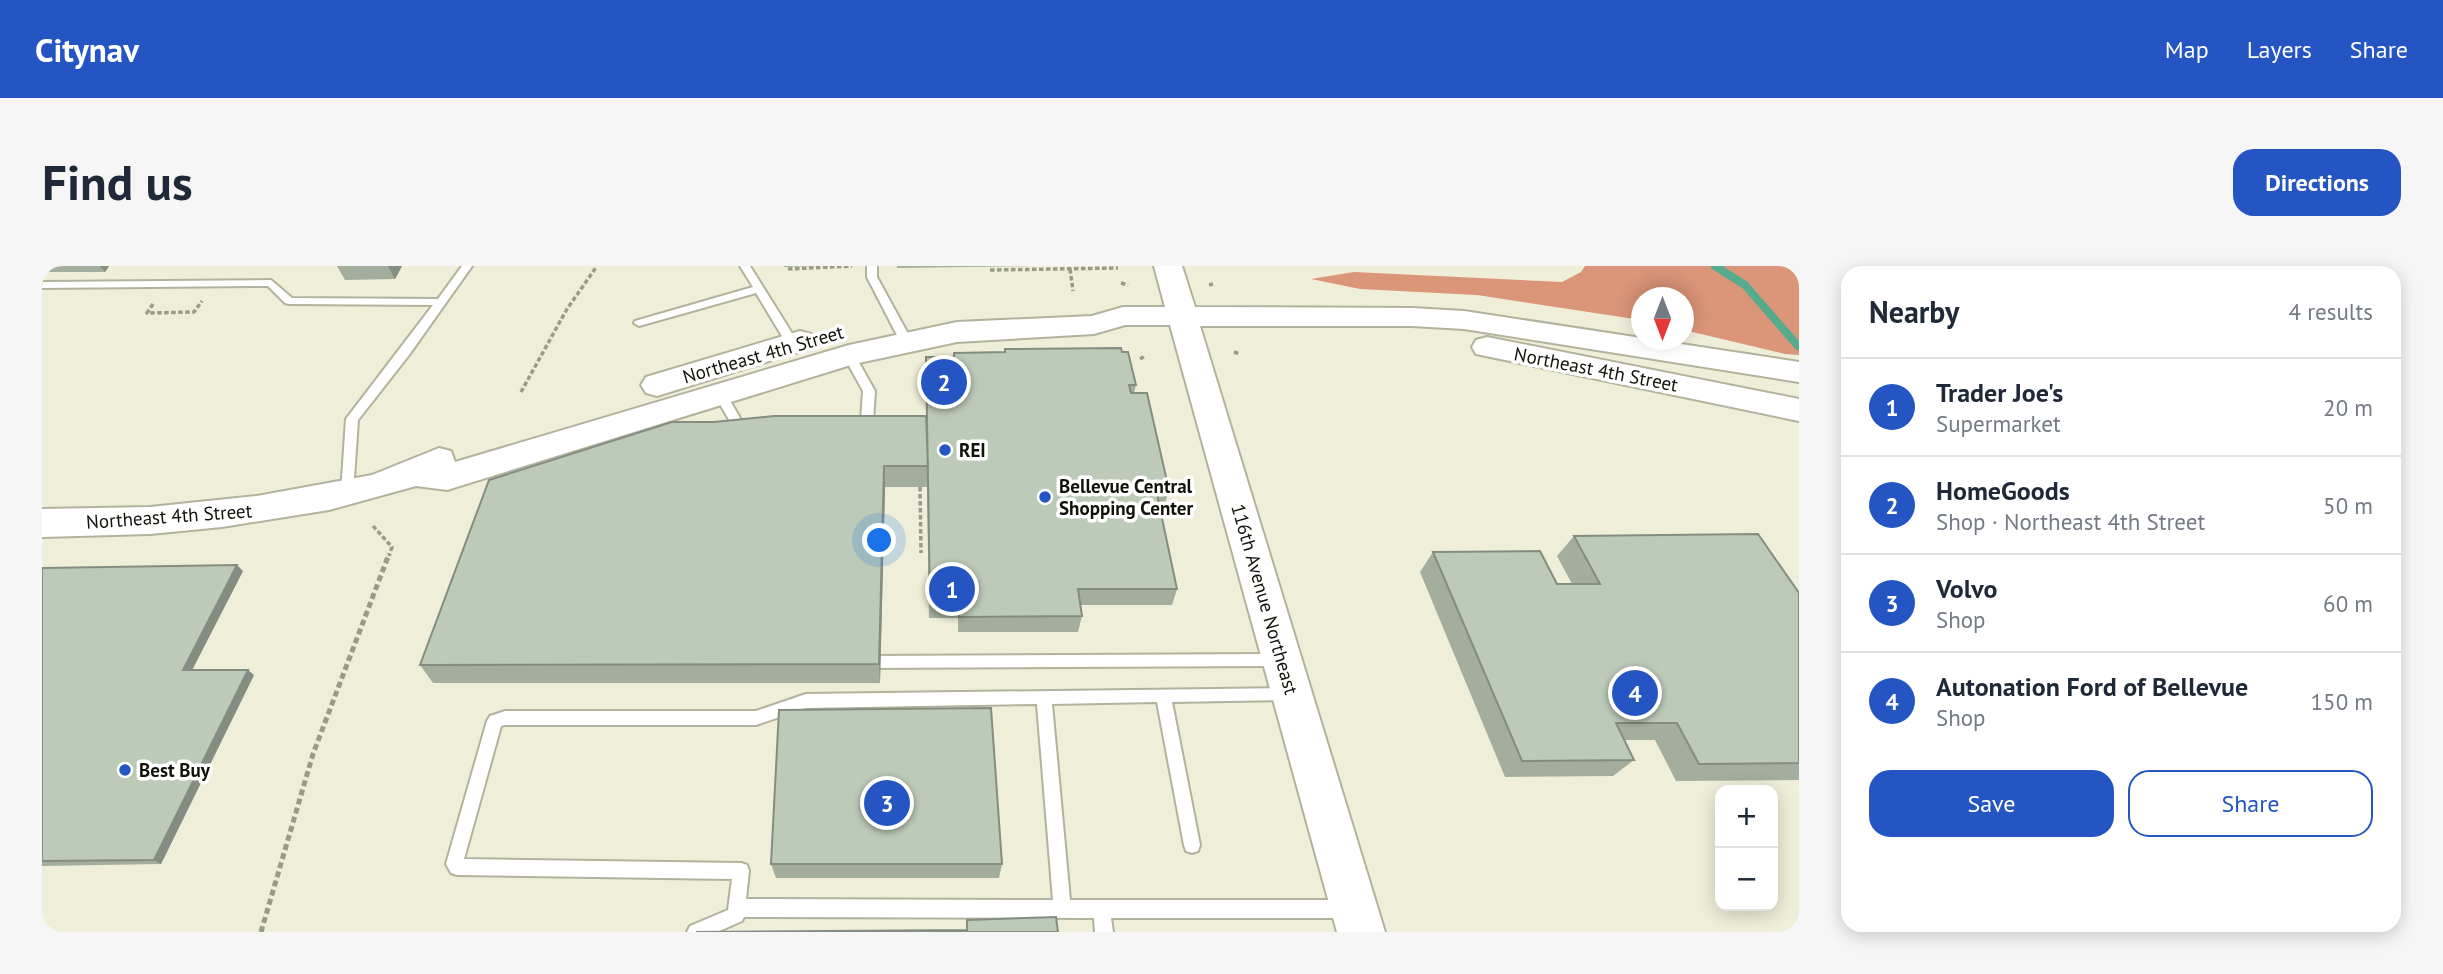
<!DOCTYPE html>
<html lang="en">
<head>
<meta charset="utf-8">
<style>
	:root { --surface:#fff; --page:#f6f6f7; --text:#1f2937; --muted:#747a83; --line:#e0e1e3; --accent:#2455c3 }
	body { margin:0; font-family:"PT Sans",sans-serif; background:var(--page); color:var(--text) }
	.controls { position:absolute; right:21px; bottom:21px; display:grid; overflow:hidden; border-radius:14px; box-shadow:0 4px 18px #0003 }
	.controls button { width:63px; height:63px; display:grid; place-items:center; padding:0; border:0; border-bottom:2px solid var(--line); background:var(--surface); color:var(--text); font:35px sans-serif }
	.compass { position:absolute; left:1589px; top:21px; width:63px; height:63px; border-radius:50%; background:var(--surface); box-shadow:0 4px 18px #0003; rotate:180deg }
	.you { position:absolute; left:838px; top:275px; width:24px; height:24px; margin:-18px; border:5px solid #fff; border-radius:50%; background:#1a73e8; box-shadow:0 0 0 10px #1a73e833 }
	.badge { display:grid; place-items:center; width:46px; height:46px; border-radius:50%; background:var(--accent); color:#fff; font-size:23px; font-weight:700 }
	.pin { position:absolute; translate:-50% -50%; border:4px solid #fff; box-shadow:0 2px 7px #0006 }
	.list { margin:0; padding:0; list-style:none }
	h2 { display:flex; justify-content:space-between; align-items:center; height:91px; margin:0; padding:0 28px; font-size:30px }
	h2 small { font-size:23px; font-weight:400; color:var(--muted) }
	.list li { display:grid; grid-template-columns:46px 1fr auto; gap:21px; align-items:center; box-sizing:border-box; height:98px; padding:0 28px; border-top:2px solid var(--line) }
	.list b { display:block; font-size:26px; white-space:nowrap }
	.list p { margin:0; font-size:23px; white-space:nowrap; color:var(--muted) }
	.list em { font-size:23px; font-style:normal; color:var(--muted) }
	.actions { display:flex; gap:14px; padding:21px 28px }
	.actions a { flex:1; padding:16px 0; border:2px solid var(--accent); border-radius:21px; text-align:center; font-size:24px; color:var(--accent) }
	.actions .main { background:var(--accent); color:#fff }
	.map { position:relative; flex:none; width:1757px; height:666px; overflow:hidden; border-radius:21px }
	header { display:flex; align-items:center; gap:42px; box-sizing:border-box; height:98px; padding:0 35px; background:var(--accent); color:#fff }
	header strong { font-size:33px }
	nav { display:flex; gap:38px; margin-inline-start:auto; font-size:24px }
	.intro { display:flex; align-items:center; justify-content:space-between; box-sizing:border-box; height:168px; padding:0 42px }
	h1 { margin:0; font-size:49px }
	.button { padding:18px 32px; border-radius:21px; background:var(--accent); color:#fff; font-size:24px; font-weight:700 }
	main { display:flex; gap:42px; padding:0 42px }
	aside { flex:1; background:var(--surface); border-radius:21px; box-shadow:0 4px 18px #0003 }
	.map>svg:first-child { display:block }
	.forest { fill:#db9579 }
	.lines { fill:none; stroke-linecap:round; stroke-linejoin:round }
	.stream { stroke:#56ab8d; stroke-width:8 }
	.service-casing { stroke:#b2b29d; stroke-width:4 }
	.secondary-casing { stroke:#b2b29d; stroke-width:4 }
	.motorway-casing { stroke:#b2b29d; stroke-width:4 }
	.path-far1 { stroke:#9a9a8a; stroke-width:3.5; stroke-dasharray:4.5 2.5; stroke-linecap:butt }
	.path { stroke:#9a9a8a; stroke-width:5; stroke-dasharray:6 3.5; stroke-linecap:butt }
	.service { fill:#fff; fill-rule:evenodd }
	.secondary { fill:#fff; fill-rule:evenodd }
	.motorway { fill:#fff; fill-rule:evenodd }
	.wall { fill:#a3ae9e }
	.shaded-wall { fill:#848d81 }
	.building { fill:#bdcab8; stroke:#848d81; stroke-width:2 }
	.poi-dot { fill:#2455c3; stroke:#fff; stroke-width:2.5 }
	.labels { text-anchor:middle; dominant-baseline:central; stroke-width:7; stroke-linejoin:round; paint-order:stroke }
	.street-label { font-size:19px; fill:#12120a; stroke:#fff }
	.poi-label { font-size:19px; font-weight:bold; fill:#12120a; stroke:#fff; text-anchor:start }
</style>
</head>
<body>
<header>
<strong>Citynav</strong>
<nav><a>Map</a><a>Layers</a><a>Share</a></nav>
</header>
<div class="intro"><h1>Find us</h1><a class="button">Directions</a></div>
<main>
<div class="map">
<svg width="1757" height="666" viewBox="0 0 1757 666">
	<rect width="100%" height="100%" fill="#efeed9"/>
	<path class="forest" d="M1543,0h214v89l-14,-1 -101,-24v-32h-42l-1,22 -164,-25 -117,-6 -49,-10 43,-7 208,10 19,-10z"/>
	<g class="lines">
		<path class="stream" d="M1673,0l30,19 53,61"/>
		<defs>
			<path id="service" d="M420,0h10l-63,89 -51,65 -5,73 -6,5 -6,-5 5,-74 87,-114 -144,-1 -4,-1 -17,-17 -226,2v-6l229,-2 21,18 146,1z
				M698,0h10l48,77 -2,3h-8l-32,-53 -117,33 -5,-3 1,-2 118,-34z
				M825,0h10v11l36,66 -2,3 -4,1 -6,-4 -34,-66z
				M807,85l4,1 22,39 -3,44 -6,4 -6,-4 3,-44 -20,-36z
				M677,122l6,4 26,45 -2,3h-8l-2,-3 -26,-45z
				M1239,388l5,2 2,4 -2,4 -5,2 -417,2 -5,-2 -2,-4 2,-4 5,-2z
				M1247,422l5,1 3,5 -3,5 -5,1 -117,2 28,143 -2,6 -6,2 -6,-2 -2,-6 -27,-143 -105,2 18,196h280l6,3 3,6 -3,6 -6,3h-239l2,14h-18l-1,-14 -350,-1 -2,4 -25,11h-30l3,-6 38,-16 4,-31 -275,-4 -6,-2 -5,-9 41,-143 3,-5 15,-5h251l50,-17zM995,438l16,196 -307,-1 3,-28 -2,-6 -6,-2 -277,-4 37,-133 4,-1h251l50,-17z"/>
			<path id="secondary" d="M1112,0h28l13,41 217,1 52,3 335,51v20l-335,-53 -52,-3h-212l185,606h-48l-167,-607h-45l-31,9 -137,8 -103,22 -407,126 -31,-4 -87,24 -107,17 -72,7 -108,3v-28l108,-2 107,-11 115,-21 67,-27 12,3 4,11 394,-117 108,-23 135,-6 31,-9h42z
				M758,65l11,3 4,7 -4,7 -154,48 -11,-3 -5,-8 5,-8z
				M1445,71l312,62v22l-323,-67 -4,-7 4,-7z"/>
			<path id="motorway" d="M1757,96v20l-14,-3 -5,-7 5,-7z"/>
		</defs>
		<use href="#service" class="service-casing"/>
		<use href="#secondary" class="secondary-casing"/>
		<use href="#motorway" class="motorway-casing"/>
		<path class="path-far1" d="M746,3l64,-3
			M1028,3l3,22
			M948,4l128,-2
			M1079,17l7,2
			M1167,19l4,-1
			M111,38l-6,9 47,-1 8,-11
			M1192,86l6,2
			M1098,93l5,-3
			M479,126l46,-83 30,-43
			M878,221l1,66
			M331,260l19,21 -3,9"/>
		<path class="path" d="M219,666l52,-178 76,-200"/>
		<use href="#service" class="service"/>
		<use href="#secondary" class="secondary"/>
		<use href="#motorway" class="motorway"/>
	</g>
	<path class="wall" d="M0,0h67l-4,6h-63z
		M295,0h65l-7,13 -50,1z
		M742,0h34l-34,1z
		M855,0h140l-140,2z
		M884,91l210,28 -2,8 35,97 -5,17h-5l18,82 -5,16h-92l2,11 -4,16h-120v-14h-29l-2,-131h-42l-5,196h-447l-13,-18 507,-235z
		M1532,270l225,57v187l-123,1 -21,-41h-30l9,20 -21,16 -108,1 -85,-205 13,-20 124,32h15l-15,-28z
		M0,302l201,3 -51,99 62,5 -93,189 -119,2z
		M729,598h231l-3,14h-223z"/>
	<path class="shaded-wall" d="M58,0h9l-4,6z
		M346,0h14l-7,13z
		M842,200l1,21 -5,196 -1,-19z
		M195,299l6,6 -54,105 -6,-6z
		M206,404l6,5 -93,189 -7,-4z"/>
	<path class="building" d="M1079,82l1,4h6l8,33h-7l2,8h16l22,97h-13l21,99h-99l4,27 -123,1v-14h-29l-4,-246h28v-4l51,-1v-3z
		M732,150h152l2,50h-44l-5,198 -459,1 69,-185 183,-58h42z
		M1716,268l41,59v170l-100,1 -22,-41h-61l18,37 -112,1 -89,-209 107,-1 17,33h43l-26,-48z
		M195,299l-54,105h65l-94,190 -112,1v-293z
		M949,442l11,156h-231l8,-154z
		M1014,651l2,15h-362l271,-2v-10z"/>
	<g class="poi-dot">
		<circle cx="903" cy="184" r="7"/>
		<circle cx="1003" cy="231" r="7"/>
		<circle cx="83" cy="504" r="7"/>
	</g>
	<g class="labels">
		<g class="street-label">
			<text transform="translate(721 88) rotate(-16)">Northeast 4th Street</text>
			<text transform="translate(1554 103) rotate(11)">Northeast 4th Street</text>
			<text transform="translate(127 250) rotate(-4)">Northeast 4th Street</text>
			<text transform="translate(1223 333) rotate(74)">116th Avenue Northeast</text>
		</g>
		<g class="poi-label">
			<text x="917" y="184">REI</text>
			<text x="1017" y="220">Bellevue Central<tspan x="1017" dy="22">Shopping Center</tspan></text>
			<text x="97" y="504">Best Buy</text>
		</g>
	</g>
</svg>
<div class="controls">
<button>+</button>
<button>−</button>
</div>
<svg class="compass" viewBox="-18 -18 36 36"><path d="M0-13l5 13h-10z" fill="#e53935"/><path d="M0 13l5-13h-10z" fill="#747a83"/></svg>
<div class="you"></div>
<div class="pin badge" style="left:910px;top:323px">1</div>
<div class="pin badge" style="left:902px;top:116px">2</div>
<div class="pin badge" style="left:845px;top:537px">3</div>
<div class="pin badge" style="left:1593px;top:427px">4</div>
</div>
<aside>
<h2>Nearby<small>4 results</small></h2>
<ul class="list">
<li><span class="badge">1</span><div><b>Trader Joe's</b><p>Supermarket</p></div><em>20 m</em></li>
<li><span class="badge">2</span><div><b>HomeGoods</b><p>Shop · Northeast 4th Street</p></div><em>50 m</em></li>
<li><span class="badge">3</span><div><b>Volvo</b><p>Shop</p></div><em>60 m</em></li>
<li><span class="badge">4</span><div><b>Autonation Ford of Bellevue</b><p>Shop</p></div><em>150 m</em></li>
</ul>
<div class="actions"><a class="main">Save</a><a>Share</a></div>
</aside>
</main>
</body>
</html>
